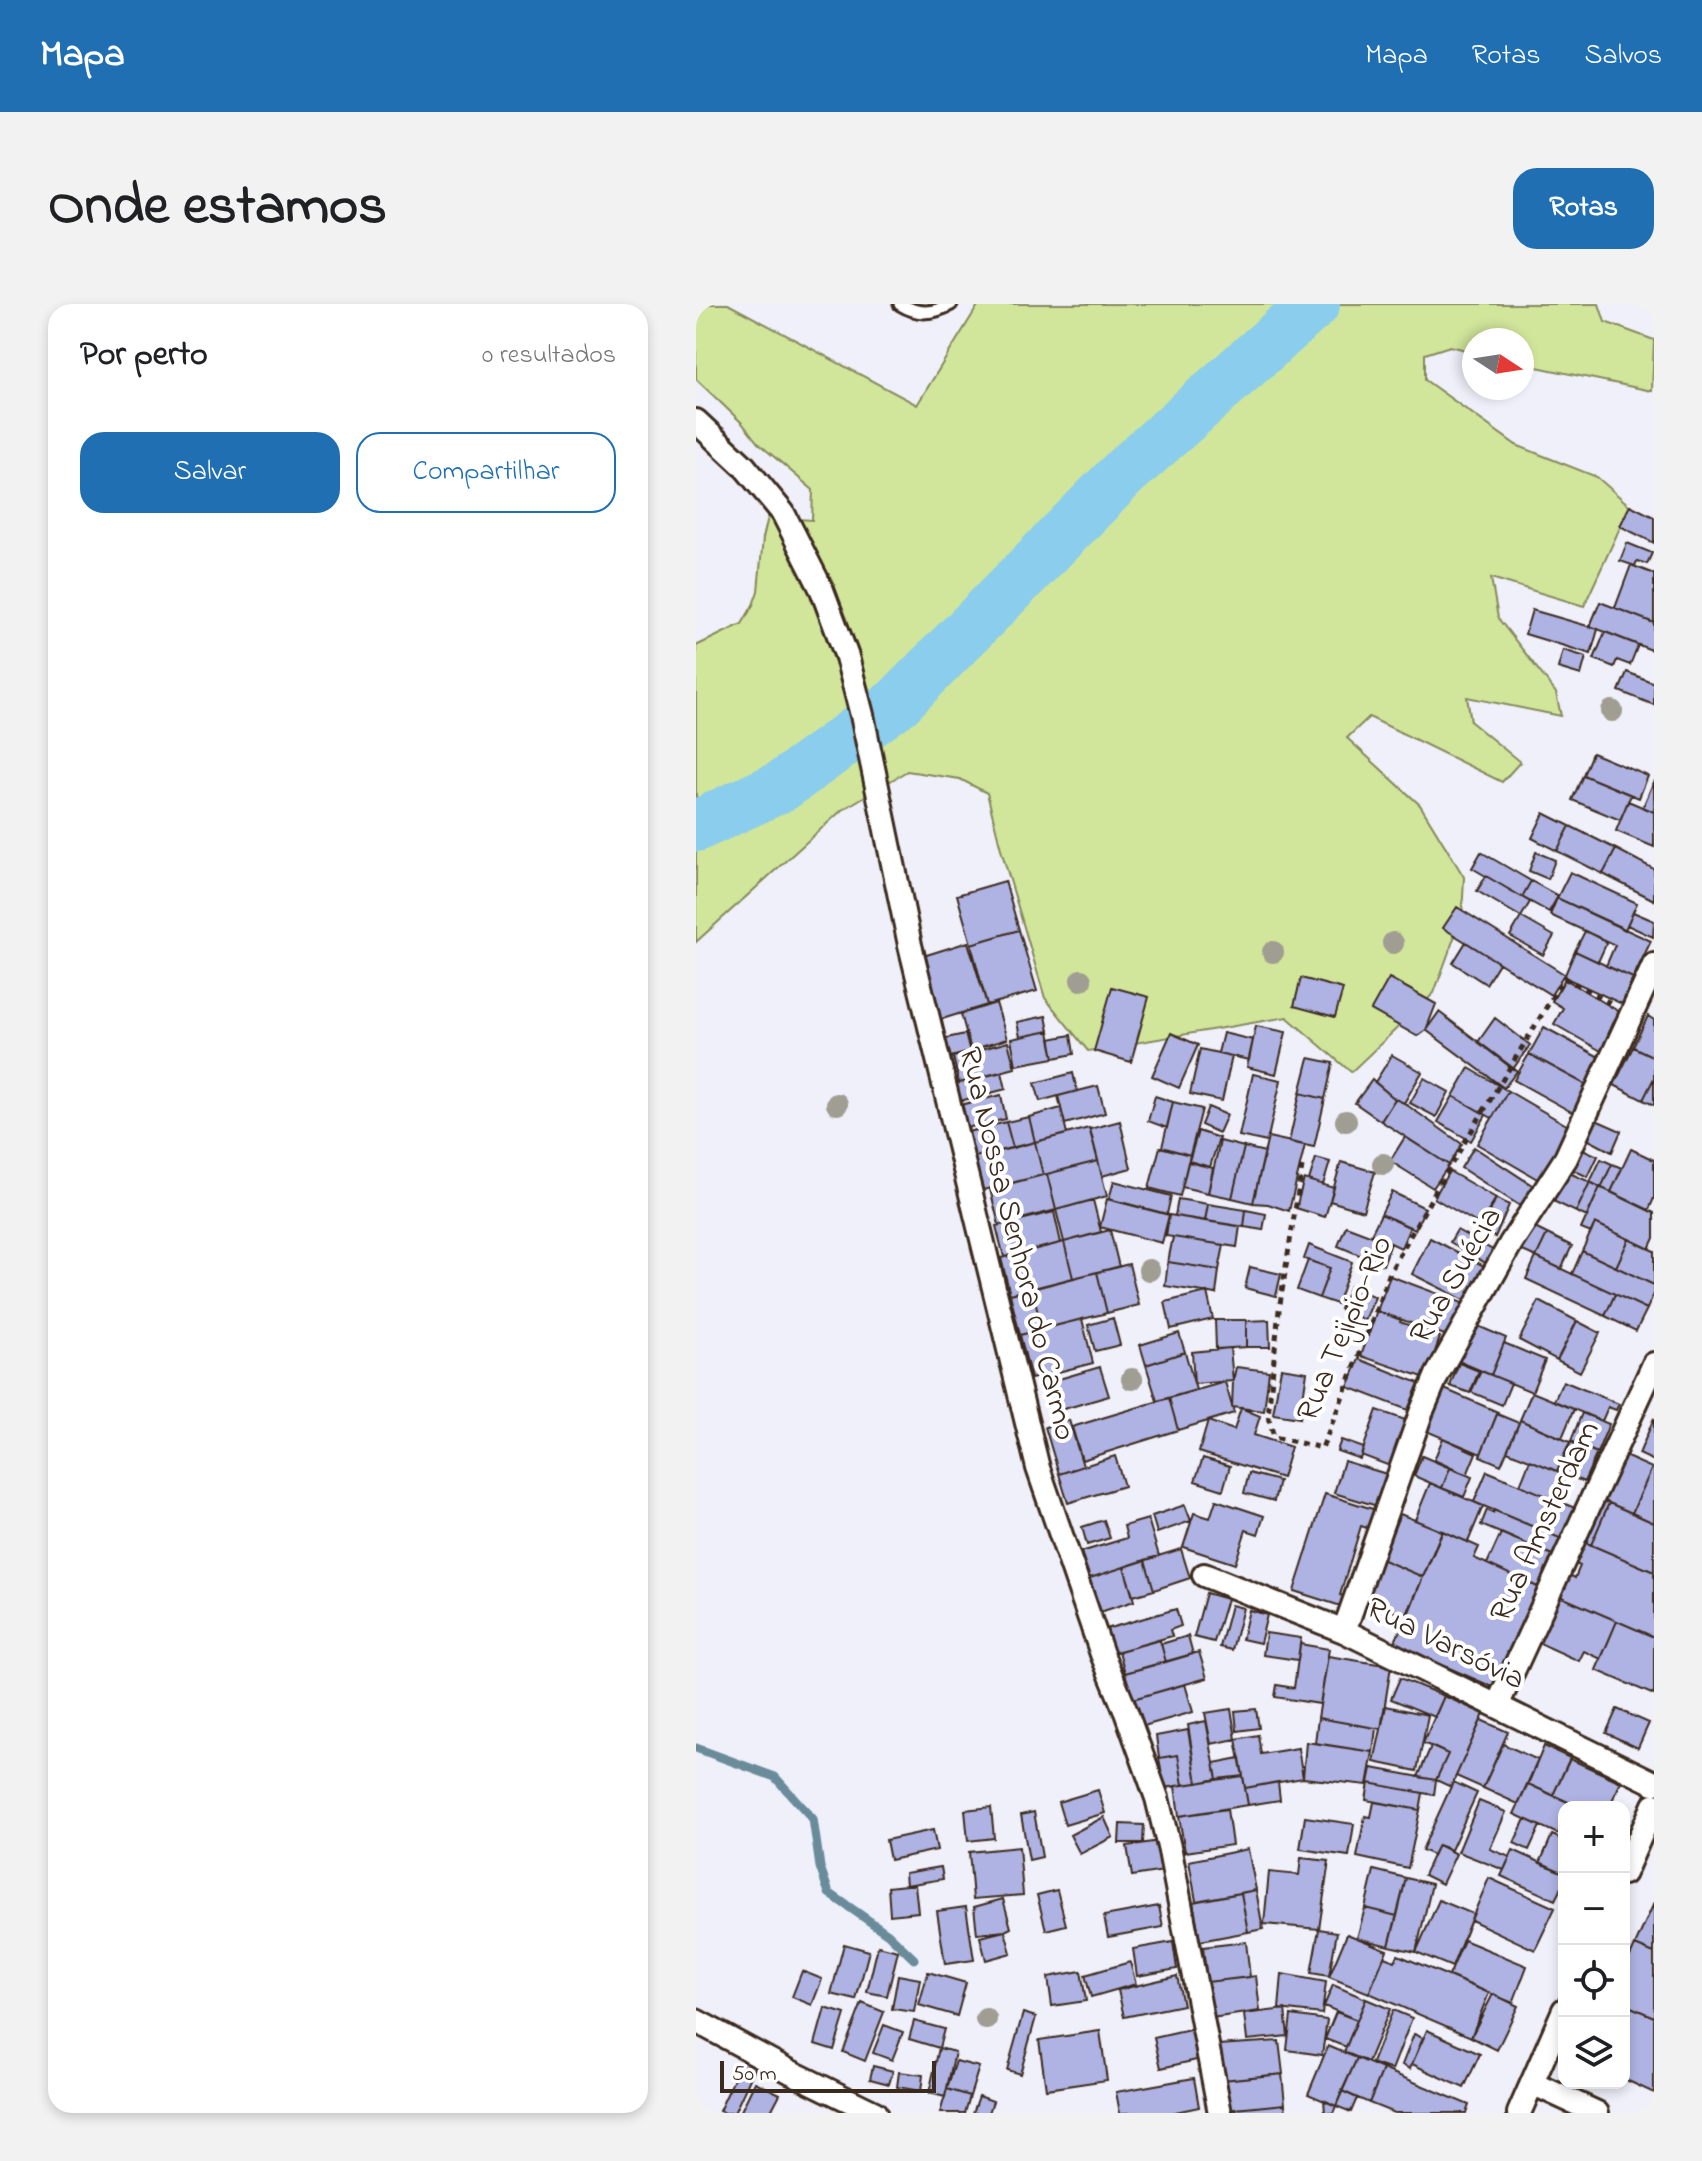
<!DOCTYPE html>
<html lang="pt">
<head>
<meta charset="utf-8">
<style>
	:root { --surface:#fff; --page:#f2f2f2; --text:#202124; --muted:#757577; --line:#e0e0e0; --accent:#1f6fb2 }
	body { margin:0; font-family:"Indie Flower",sans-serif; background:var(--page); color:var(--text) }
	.controls { position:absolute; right:24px; bottom:24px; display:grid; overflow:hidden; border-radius:16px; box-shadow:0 4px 12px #0003 }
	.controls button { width:72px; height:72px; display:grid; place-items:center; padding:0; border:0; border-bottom:2px solid var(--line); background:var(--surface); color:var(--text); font:40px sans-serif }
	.compass { position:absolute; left:766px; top:24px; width:72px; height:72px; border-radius:50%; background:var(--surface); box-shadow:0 4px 12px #0003; rotate:102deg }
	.scale { position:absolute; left:24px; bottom:20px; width:216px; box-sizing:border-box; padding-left:8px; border:4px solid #3b2a1e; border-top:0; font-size:22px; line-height:28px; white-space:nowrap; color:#3b2a1e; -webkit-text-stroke:6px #fff; paint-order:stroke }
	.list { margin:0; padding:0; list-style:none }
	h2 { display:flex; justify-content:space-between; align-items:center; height:104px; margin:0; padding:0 32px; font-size:34px }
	h2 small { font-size:26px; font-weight:400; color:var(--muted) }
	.actions { display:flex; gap:16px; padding:24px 32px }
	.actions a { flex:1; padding:18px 0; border:2px solid var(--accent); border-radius:24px; text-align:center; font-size:28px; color:var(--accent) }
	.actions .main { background:var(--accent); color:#fff }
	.icon { flex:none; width:44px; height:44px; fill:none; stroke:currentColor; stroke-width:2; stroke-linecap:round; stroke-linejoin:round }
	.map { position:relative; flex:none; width:958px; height:1809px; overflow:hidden; border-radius:24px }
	header { display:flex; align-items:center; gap:48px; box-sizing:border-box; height:112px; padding:0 40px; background:var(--accent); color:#fff }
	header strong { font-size:38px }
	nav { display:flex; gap:44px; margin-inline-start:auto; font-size:28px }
	.intro { display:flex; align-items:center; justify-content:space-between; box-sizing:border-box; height:192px; padding:0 48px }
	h1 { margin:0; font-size:56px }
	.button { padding:20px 36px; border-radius:24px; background:var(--accent); color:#fff; font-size:28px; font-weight:700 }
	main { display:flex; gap:48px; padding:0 48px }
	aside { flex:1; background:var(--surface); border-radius:24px; box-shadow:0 4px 12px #0003 }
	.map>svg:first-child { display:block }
	.green { fill:#d1e69b; stroke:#86885c; stroke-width:2 }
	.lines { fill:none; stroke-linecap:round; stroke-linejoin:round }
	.stream { stroke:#6b8c9a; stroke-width:9 }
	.river { stroke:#8bcdec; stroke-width:52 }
	.building { fill:#aeb3e4; stroke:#3b2a1e; stroke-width:2 }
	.service-casing { stroke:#3b2a1e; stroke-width:17 }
	.minor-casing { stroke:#3b2a1e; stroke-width:28 }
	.path { stroke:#3b2a1e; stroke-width:5; stroke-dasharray:6 6; stroke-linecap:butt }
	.service { stroke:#fff; stroke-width:11 }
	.minor { stroke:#fff; stroke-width:22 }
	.tree { fill:#a09d92 }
	.labels { text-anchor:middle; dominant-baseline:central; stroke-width:8; stroke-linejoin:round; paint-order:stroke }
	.street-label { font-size:32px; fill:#3b2a1e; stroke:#fff }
</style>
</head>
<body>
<header>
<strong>Mapa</strong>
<nav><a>Mapa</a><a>Rotas</a><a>Salvos</a></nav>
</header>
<div class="intro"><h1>Onde estamos</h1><a class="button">Rotas</a></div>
<main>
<aside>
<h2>Por perto<small>0 resultados</small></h2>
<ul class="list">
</ul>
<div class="actions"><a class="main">Salvar</a><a>Compartilhar</a></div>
</aside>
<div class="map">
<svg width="958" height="1809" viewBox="0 0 958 1809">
	<rect width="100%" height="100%" fill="#eff0fa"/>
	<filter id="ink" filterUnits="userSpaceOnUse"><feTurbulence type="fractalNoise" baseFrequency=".0125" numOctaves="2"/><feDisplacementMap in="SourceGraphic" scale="16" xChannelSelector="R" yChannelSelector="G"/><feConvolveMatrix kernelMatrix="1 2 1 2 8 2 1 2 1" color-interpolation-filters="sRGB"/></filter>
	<g filter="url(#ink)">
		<path class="green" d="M0,0h32l189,101 62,-101h620l6,18 49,18 -2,51 -130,-27v-24h-48v12l-24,-6 -25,8v26l91,65 81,32 33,29 -46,100 -93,-28 7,40 58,75 5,23 -94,-19 4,25 49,40 -18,20 -133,-65 -22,21 73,67 44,72 -2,39 -28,77 -83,79 -64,-55 -199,34 -43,-53 -43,-145 -15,-60 -27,-14 -53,-8 -65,39 -146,132v-296l46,-22 11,-19 5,-14 5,-53 5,-21 44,3 1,-30 -55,-47 -16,-20 -46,-44z"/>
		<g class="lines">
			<path class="stream" d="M0,1444l79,29 38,42 7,48 9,26 59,41 26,25"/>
			<path class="river" d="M0,522l86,-40 116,-84 228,-231 188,-167"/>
		</g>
		<path class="building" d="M934,201l24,12v26l-34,-17z
			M931,239l25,10 -5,11 -10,-3 -2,5 -15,-5z
			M935,261l23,9v49l-39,-15z
			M904,298l54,21v28l-64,-25z
			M836,306l66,19 -7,25 -66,-20z
			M909,328l33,13 -8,20 -13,-5 -3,7 -20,-8z
			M867,346l23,7 -5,18 -23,-7z
			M931,368l27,11v22l-35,-14z
			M896,449l56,23 -9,22 -56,-23z
			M887,471l48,20 -11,25 -48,-20z
			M958,477v31l-11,-5z
			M932,497l26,11v35l-38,-16z
			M848,509l26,13 -13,25 -25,-13z
			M874,522l46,23 -13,25 -46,-23z
			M920,545l38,20v31l-51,-26z
			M785,548l50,29 -9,16 -50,-29z
			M840,548l19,8 -7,19 -19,-8z
			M874,568l67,31 -12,27 -68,-32z
			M790,572l44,26 -9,15 -44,-26z
			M309,577l14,49 -48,14 -14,-49z
			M835,577l27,15 -9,16 -27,-15z
			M861,594l94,43 -18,37 -27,-12 9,-21 -65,-30z
			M761,603l107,67 -13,21 -108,-67z
			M937,608l21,9 -1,16 -26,-12z
			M825,613l33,19 -11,19 -33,-19z
			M323,626l18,61 -50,14 -16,-61z
			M889,627l22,11 -9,20 -23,-11z
			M272,638l19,63 -51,16 -19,-63z
			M770,638l33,21 -13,21 -33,-21z
			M879,647l58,27 -11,26 -58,-27z
			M605,674l42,11 -8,28 -41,-11z
			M693,674l47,26 -10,26 -9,6 -46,-26z
			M869,675l58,35 -22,37 -47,-27 9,-16 -11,-7z
			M416,683l37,10 -18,65 -37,-11z
			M300,699l11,36 -36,11 -10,-36z
			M743,708l78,59 -13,17 -78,-58z
			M350,712l3,15 -29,6 -3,-15z
			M952,712l6,4v37l-21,-10z
			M799,714l35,27 -17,24 -35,-27z
			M560,722l30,6 -10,42 -29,-7z
			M848,723l57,31 -15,27 -57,-31z
			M353,727l5,27 -38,7 -5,-26z
			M475,729l27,12 -19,43 -27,-12z
			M527,729l30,7 -4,20 -31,-7z
			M269,730l5,18 -23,6 -5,-19z
			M375,731l3,19 -20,4 -4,-19z
			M312,738l7,26 -56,15 -6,-26z
			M937,743l21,10v21l-11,22 -29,-15z
			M504,745l32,7 -10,45 -32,-7z
			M833,750l63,34 -15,27 -63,-35z
			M696,751l30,17 -18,31 -9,-4 -20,-17z
			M613,754l24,5 -8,36 -25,-6z
			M773,764l39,23 -16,27 -39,-22z
			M306,768l4,17 -50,13 -4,-17z
			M377,769l4,18 -37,10 -5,-18z
			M557,770l28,6 -14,62 -28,-6z
			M728,774l25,14 -13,25 -26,-14z
			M958,774v27l-11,-5z
			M676,776l23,19 -14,22 -26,-18z
			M402,782l7,27 -40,11 -7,-28z
			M812,787l62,36 -31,53 -62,-36z
			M604,789l25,6 -11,48 -25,-5z
			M305,791l5,24 -40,9 -6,-23z
			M459,792l18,6 -6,26 -19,-7z
			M757,792l33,19 -15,26 -33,-19z
			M699,795l9,4 58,41 -13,21 -68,-44z
			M477,798l29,7 -12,46 -28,-8z
			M512,803l19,8 -8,18 -18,-8z
			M365,804l6,26 -32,8 -6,-25z
			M333,813l6,25 -22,6 -7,-26z
			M900,816l25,11 -9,21 -25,-13z
			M424,817l11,47 -29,8 -12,-47z
			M310,818l7,26 -39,9 -6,-25z
			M393,824l9,33 -55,14 -8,-33z
			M502,827l21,7 -9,29 -21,-6z
			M572,833l37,8 -16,66 -21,-7 -15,-1z
			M709,833l44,28 -16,23 -43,-27z
			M524,837l24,6 -12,51 -24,-5z
			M339,838l8,33 -60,15 -9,-33z
			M880,842l22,10 -10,21 -21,-10z
			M464,843l30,8 -10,41 -31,-8z
			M548,843l21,5 -12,51 -21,-5z
			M778,843l64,42 -13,20 -64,-41z
			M935,845l23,11v38l-5,12 -38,-18z
			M620,854l14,4 -7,23 -14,-5z
			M905,855l11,5 -11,24 -11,-6z
			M402,857l9,35 -51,14 -9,-36z
			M492,858l25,6 -5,25 -26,-6z
			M645,858l34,10 -12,39 -33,-10z
			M916,860l10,4 -11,24 -10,-4z
			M753,867l47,27 -16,27 -46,-27z
			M871,868l23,10 -14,30 -23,-11z
			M351,870l9,36 -57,15 -9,-36z
			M608,875l30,9 -9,29 -29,-9z
			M418,877l57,15 -4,18 -58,-15z
			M894,878l10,5 -13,30 -11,-5z
			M904,883l54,26v25l-5,11 -54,-26 -4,10 -10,-4z
			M696,888l33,16 -10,22 -34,-16z
			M800,894l13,7 -14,32 -13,-7z
			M411,895l62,16 -7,28 -62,-16z
			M482,895l30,5 -3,17 -30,-5z
			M397,896l8,32 -37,10 -8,-32z
			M512,900l38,6 -2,17 -39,-6z
			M550,906l20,4 -3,16 -19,-3z
			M358,908l7,31 -57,14 -8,-31z
			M685,910l29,13 -9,21 -30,-14z
			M473,911l71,11 -3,21 -71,-11z
			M899,919l34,16 -13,28 -34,-16z
			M831,920l20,10 -11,23 -20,-9z
			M650,922l45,17 -8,22 -45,-19z
			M414,926l9,37 -46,11 -9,-36z
			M761,926l39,22 -7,13 -39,-23z
			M851,930l25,12 -11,23 -25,-12z
			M477,933l51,8 -5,25 -51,-8z
			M734,934l60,31 -18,35 -60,-30z
			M933,935l25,12v34l-38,-18z
			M368,938l9,36 -63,16 -9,-36z
			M613,941l43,17 -15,42 -18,-6 11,-30 -26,-9z
			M886,947l72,34v8l-7,16 -75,-35z
			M840,953l79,37 -10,22 -79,-37z
			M612,956l22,8 -11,30 -22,-8z
			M472,958l51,8 -3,24 -51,-8z
			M433,960l10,41 -32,8 -10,-41z
			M554,963l31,7 -5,22 -31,-8z
			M401,968l10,41 -65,16 -10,-40z
			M694,972l78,29 -12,34 -79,-28z
			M654,982l25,11 -10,23 -25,-11z
			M336,985l10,40 -22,6 -10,-41z
			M511,988l6,27 -42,10 -6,-27z
			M919,990l32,15 -11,22 -31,-15z
			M843,997l38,20 -20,39 -38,-20z
			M681,1007l24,9 -1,2 40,15 -14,41 -65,-22z
			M417,1014l7,27 -25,6 -7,-26z
			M386,1015l11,44 -62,16 -11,-44z
			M519,1016h31v27l-30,2z
			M573,1016l1,27h-24v-26z
			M881,1017l23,12 -20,39 -23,-12z
			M775,1019l35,15 -15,37 -35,-15z
			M483,1029l6,19 -39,13 -6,-20z
			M808,1039l41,17 -13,32 -41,-17z
			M534,1044l3,33 -39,3 -2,-32z
			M489,1048l11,38 -39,11 -11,-36z
			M663,1055l60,24 -11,27 -60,-23z
			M763,1059l20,8 -9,22 -20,-7z
			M404,1063l9,29 -59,17 -8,-29z
			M540,1063l33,4 -5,40 -32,-4 1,-26z
			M585,1064l26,4 -7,46 -27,-4z
			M785,1067l30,12 -9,22 -31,-13z
			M867,1077l56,23 -3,6 -8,-3 -6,14 -48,-20z
			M529,1078l9,31 -56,17 -9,-32z
			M746,1084l56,24 -17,42 -57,-24z
			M836,1088l42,17 -12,29 -42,-18z
			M473,1094l9,32 -96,30 -10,-33z
			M545,1104l19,8 -6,19 37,12 -9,31 -83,-26 9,-31 26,9z
			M681,1106l34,12 -16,46 -34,-13z
			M886,1109l27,11 -12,29 -26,-12z
			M801,1110l22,9 -18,42 -21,-9z
			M958,1114v43l-15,-7z
			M373,1116l14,46 -24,8 -14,-47z
			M824,1116l50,22 -13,29 -50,-20z
			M747,1134l33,15 -9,22 -33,-15z
			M645,1136l23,8 -4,11 -23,-8z
			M875,1138l26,11 -13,29 -27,-11z
			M924,1150l32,14 -20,45 -32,-14z
			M419,1152l9,30 -56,17 -9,-29z
			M726,1152l28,12 -8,20 -28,-12z
			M507,1154l27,8 -7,24 -28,-9z
			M834,1156l37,15 -11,25 -36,-15z
			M648,1157l49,15 -9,32 -50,-15z
			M754,1164l22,9 -8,20 -22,-9z
			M956,1164l2,1v54l-22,-10z
			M791,1167l88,37 -13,31 -88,-37z
			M553,1169l30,8 -5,20 -30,-8z
			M734,1179l53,23 -15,36 -53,-22z
			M629,1190l51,16 -6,19 -9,-3 -21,69 7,2 -3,10 -50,-16z
			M904,1195l9,4 -18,42 -9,-4z
			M520,1196l48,16 -6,18 -12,-4 -11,34 -52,-17 11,-34 16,5z
			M913,1199l45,20v49l-63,-27z
			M489,1201l6,16 -34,12 -5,-17z
			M791,1206l6,3 1,-3 68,29 -7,17 -74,-31z
			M704,1210l42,17 -19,46 -42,-18z
			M452,1215l11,37 -69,22 -9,-26 46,-14 -3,-12z
			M408,1216l6,18 -23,7 -5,-18z
			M747,1227l36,16 -5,11 66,30 -45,100 -101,-44z
			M805,1229l54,23 -15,32 -53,-24z
			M886,1237l72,31v65l-97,-42 9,-22 9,5 5,-12 -8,-4z
			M485,1245l9,29 -36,12 -9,-30z
			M685,1255l42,18 -16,40 -43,-18z
			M449,1256l9,30 -21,6 -9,-29z
			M428,1263l10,34 -37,12 -10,-34z
			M510,1289l21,6 -13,43 -20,-5z
			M861,1291l60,26 -16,38 -17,-8 -5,10 -42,-19z
			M535,1301l12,3 -11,42 -12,-3z
			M480,1305l5,17 -11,4 2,6 -59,17 -7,-24z
			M553,1306l18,5 -7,28 -18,-4z
			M921,1317l37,16v58l-58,-25z
			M570,1329l35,5 -3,22 -35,-5z
			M492,1332l5,18 -27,8 -5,-18z
			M464,1336l6,22 -41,11 -6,-22z
			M604,1340l29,5 -9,55 -45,-7 2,-12 17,3z
			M503,1348l8,26 -74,21 -8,-26z
			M632,1352l63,10 -10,63 -63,-11z
			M704,1374l44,18 -9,21 -44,-18z
			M489,1380l8,28 -53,15 -7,-28z
			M748,1392l40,18 -33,73 -15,-7 12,-26 -25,-11z
			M690,1402l42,9 -11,56 -43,-9z
			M535,1405l5,30 -25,5 -6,-31z
			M560,1405l3,19 -22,3 -2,-20z
			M921,1405l32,14 -11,25 -32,-15z
			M622,1414l58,10 -3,24 -58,-9z
			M785,1416l27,12 -25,56 -27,-12z
			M510,1417l11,58 -20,4 -9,-58z
			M492,1426l9,53 -14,2 -5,-30 -19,3 -3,-22z
			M562,1431l3,19 37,-6 5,30 -58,10 -9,-49z
			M610,1438l67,10 -6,33 -64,-7z
			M807,1440l35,16 -20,44 -35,-16z
			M735,1442l17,8 -12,26 -18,-3z
			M848,1442l26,12 -17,37 -25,-11z
			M482,1451l5,30 -19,3 -5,-30z
			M544,1454l3,18 -26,3 -3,-16z
			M874,1455l51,23 -12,25h-30l-26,-12z
			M676,1464l64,12 -2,15 -65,-12z
			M547,1472l5,29 -69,11 -4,-30z
			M582,1478l2,18 -32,5 -3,-17z
			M757,1478l24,11 -26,57 -13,-5 -5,10 -11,-5z
			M673,1479l54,10 -3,17 -54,-10z
			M832,1480l44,20 -1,3h-7v15l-6,12 -44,-20z
			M402,1486l7,23 -40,12 -7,-23z
			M783,1497l27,11 -16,37 20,8 -6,13 -46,-18z
			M678,1498l46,8 -12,58 -51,-11 8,-41 6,1z
			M295,1503l3,31 -26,3 -3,-31z
			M531,1505l5,36 -47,7 -6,-36z
			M338,1508l8,45 -13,3 -8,-45z
			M408,1513l9,20 -33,17 -10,-19z
			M609,1513l49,7 -5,32 -49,-7z
			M829,1515l15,7 -11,24 -15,-7z
			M424,1520l24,1 -1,18h-24z
			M237,1526l4,20 -47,10 -4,-20z
			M856,1531l12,5v33l-24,-10z
			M463,1537l5,30 -32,5 -5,-30z
			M742,1541l18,9 -14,30 -18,-9z
			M323,1543l4,48 -50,4 -4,-47z
			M552,1545l8,41 -60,11 -7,-40z
			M817,1546l51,23v9l-9,18 -54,-24z
			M605,1554l28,3 -10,68 -55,-5 5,-52 30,3z
			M245,1563l2,12 -37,6 -1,-12z
			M678,1566l32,8 -9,38 -32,-8z
			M710,1574l26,6 -16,68 -27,-6z
			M793,1574l66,30 -20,42 -64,-30z
			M210,1581h9l3,27 -28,3 -2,-28z
			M361,1586l9,35 -20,5 -9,-35z
			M560,1586l7,39 -15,3 -7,-39z
			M545,1589l7,39 -48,9 -7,-39z
			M307,1595l8,29 -6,3 -28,3 -3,-27z
			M743,1596l34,14 -21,53 -36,-15z
			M958,1599v50l-19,-8z
			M463,1602l4,21 -55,10 -4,-21z
			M270,1603l8,53 -29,4 -8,-53z
			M669,1604l32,8 -8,30 -32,-8z
			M623,1625l18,3 -8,44 -18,-3z
			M309,1627l6,22 -25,7 -6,-23z
			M651,1630l40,16 -18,43 -40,-16z
			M768,1636l63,26 -14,37 -64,-27z
			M477,1638l4,27 -40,7 -4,-27z
			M550,1638l4,35 -43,5 -4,-35z
			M148,1640l25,7 -13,49 -25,-6z
			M939,1641l19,8v64l-30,-13v-34z
			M182,1642l20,5 -11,45 -20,-4z
			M702,1651l91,38 -18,44 -102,-44 15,-36 11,4z
			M434,1658l6,22 -45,13 -6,-22z
			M106,1667l20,8 -10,26 -20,-8z
			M385,1667l5,30 -34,5 -4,-29z
			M232,1668l38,11 -9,33 -38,-11z
			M586,1670l44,8 -4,32 -43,-5z
			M202,1671l22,4 -6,33 -22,-3z
			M481,1672l6,29 -59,12 -6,-27z
			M560,1672l4,35 -49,7 -4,-36z
			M637,1681l33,14 -9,21 -33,-14z
			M797,1690l25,12 -21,44 -26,-13z
			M670,1695l24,10 -22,53 -24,-10z
			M166,1699l22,9 -19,49 -22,-9z
			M928,1700l30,13v76l-30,-14z
			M129,1704l20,6 -11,36 -19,-6z
			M589,1705l3,27 -41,4 -3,-26z
			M697,1706l19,8 -20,52 -20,-7z
			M640,1708l21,8 -11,27 -21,-8z
			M327,1709l13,4 -16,57 -13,-4z
			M595,1711l36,5 -5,35 -35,-5z
			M218,1717l30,8 -5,19 -30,-9z
			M188,1721l19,7 -11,28 -19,-7z
			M498,1725l7,30 -40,9 -7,-30z
			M731,1726l53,24 -16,34 -52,-24z
			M404,1727l7,49 -61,9 -7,-49z
			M718,1730l9,4 -13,31 -8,-4z
			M583,1737l4,33 -60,6 -5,-35z
			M632,1742l29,12 -21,48 -28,-12z
			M243,1744l16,4 -10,45 -16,-4z
			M661,1754l26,11 -14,34 -27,-12z
			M47,1756l13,6 -22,47h-10l-5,-2z
			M260,1757l23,6 -9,29 -23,-7z
			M177,1762l20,5 -4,13 -19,-5z
			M687,1765l86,36 -3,8h-72l-25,-10z
			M203,1768l24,3 -2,16 -24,-4z
			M586,1770l3,30 -59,6 -3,-30z
			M498,1774l5,29 -28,6h-51l-4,-21z
			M59,1778l25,12 -10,19h-30z
			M251,1785l23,7 -5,17h-25z
			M646,1787l15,7 -6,14 -15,-6z
			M283,1792l14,5 -4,12h-16z
			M628,1796l12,6 -3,7h-8z
			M589,1800l1,9h-49l-1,-4z"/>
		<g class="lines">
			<defs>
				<path id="service" d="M204,0c18,11 33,10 51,0"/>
				<path id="minor" d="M0,117l48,45 39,47 39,77 25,67 15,58 48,230 128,523 64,186 24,58 31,86 13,53 50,262
					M508,1271l140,56 310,152
					M648,1327l77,-218 16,-38 74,-132 55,-85 88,-193
					M801,1402l157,-342
					M928,1569l30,-68
					M0,1717l95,51 84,41
					M836,1779l65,30
					M823,1809l45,-103"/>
			</defs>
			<use href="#service" class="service-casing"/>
			<use href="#minor" class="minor-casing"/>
			<path class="path" d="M606,863l-23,143 -11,106 6,21 48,11 37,-92 31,-84 47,-84 127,-210 46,25"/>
			<use href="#service" class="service"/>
			<use href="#minor" class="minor"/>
		</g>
		<g class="tree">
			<circle cx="916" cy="407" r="11"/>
			<circle cx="697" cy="639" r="11"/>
			<circle cx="577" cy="648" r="11"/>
			<circle cx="385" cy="676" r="11"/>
			<circle cx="141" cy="800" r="11"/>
			<circle cx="650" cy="817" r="11"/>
			<circle cx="687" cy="860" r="11"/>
			<circle cx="453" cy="966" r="11"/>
			<circle cx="436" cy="1075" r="11"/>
			<circle cx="290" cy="1715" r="11"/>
		</g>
	</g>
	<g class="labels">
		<g class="street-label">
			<text transform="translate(320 940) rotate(76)">Rua Nossa Senhora do Carmo</text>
			<text transform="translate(761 972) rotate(-60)">Rua Suécia</text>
			<text transform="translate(650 1025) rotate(-67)">Rua Tejipio-Rio</text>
			<text transform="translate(850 1218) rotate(-65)">Rua Amsterdam</text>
			<text transform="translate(749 1341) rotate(26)">Rua Varsóvia</text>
		</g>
	</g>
</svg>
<div class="controls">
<button>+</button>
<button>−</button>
<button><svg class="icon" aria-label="locate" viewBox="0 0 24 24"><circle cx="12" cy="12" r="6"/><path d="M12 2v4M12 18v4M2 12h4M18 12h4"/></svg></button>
<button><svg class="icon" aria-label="layers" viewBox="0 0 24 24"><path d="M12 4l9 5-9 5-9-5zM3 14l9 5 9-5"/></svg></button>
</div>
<svg class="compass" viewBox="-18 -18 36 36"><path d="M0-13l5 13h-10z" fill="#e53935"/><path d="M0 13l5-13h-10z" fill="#757577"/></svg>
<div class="scale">50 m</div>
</div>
</main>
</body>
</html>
